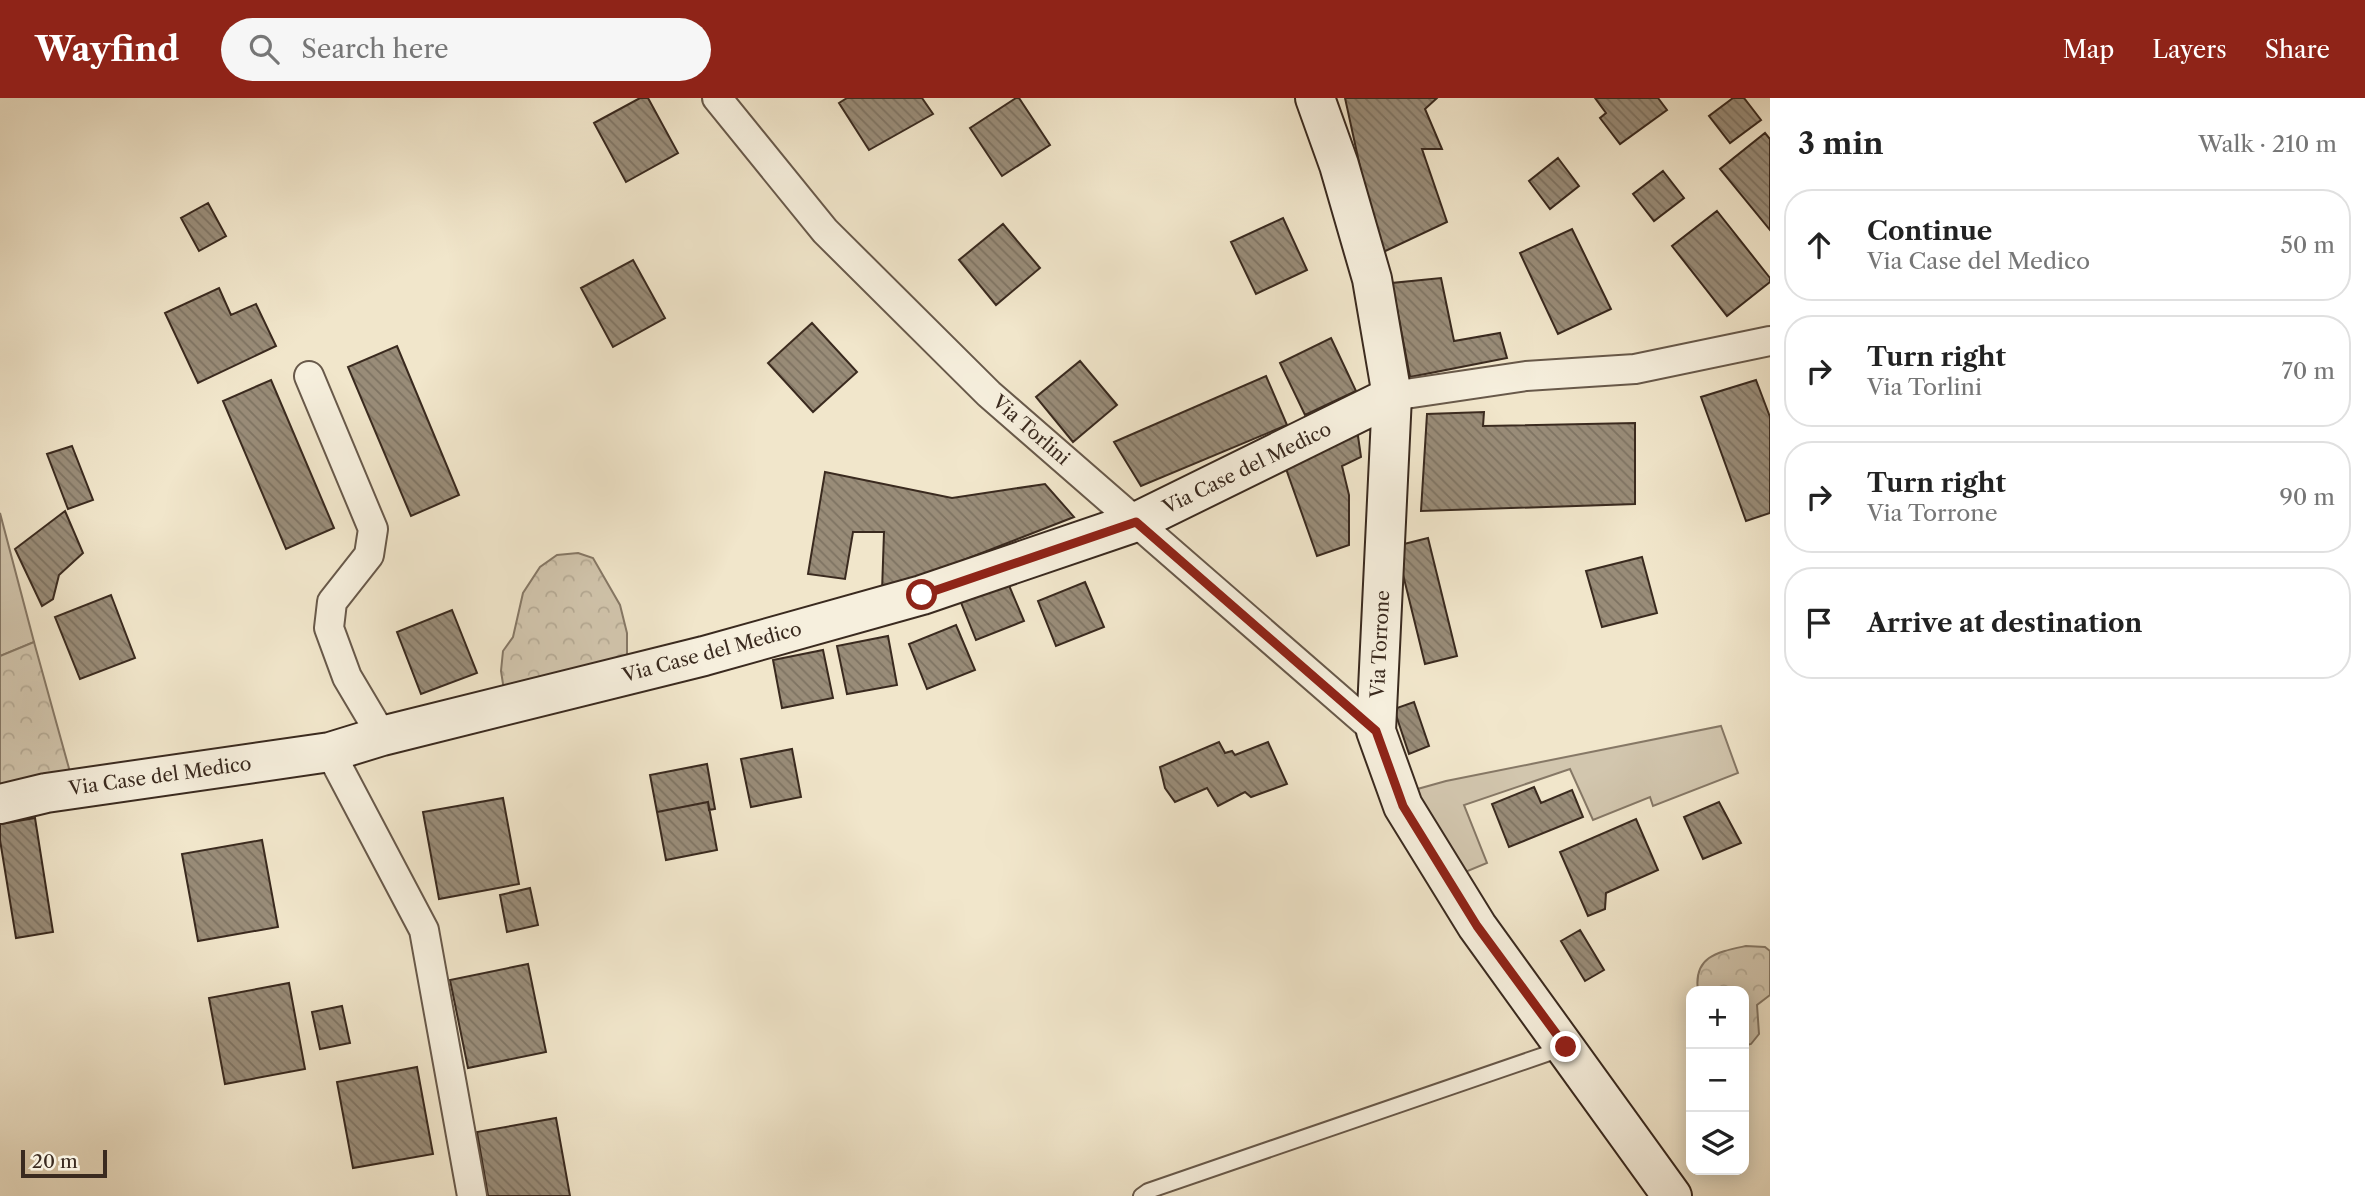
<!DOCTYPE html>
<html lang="en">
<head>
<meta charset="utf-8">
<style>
	:root { --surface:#fff; --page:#f6f6f6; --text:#222; --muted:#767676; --line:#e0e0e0; --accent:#8f2418 }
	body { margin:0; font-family:"Libre Caslon Text",serif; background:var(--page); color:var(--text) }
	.controls { position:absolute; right:21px; bottom:21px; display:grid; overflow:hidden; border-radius:14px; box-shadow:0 4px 18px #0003 }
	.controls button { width:63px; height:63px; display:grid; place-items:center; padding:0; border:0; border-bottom:2px solid var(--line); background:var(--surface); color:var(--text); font:35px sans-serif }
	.scale { position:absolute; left:21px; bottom:18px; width:86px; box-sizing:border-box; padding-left:7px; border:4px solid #3a2a1f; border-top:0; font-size:19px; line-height:24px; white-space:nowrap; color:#3a2a1f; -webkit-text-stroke:5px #f6efdd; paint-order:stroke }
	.stop { position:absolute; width:21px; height:21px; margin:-16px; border:5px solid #8f2418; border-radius:50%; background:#fff }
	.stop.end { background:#8f2418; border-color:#fff; box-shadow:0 2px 7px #0008 }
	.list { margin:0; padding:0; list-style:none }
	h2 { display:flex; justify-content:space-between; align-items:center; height:91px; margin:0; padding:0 28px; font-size:30px }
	h2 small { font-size:23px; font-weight:400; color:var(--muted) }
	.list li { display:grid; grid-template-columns:46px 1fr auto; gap:21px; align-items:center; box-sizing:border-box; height:112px; margin:0 14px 14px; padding:0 14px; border:2px solid var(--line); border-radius:28px }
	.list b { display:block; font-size:26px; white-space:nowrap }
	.list p { margin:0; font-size:23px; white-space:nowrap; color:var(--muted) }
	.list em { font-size:23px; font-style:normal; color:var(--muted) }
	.icon { flex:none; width:38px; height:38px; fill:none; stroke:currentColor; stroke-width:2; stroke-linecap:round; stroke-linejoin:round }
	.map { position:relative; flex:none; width:1770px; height:1098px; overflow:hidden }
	header { display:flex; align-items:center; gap:42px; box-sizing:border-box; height:98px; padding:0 35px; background:var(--accent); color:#fff }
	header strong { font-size:33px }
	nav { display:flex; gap:38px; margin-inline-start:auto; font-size:24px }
	.search { width:490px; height:63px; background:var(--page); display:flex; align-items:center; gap:18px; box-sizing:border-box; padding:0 24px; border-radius:38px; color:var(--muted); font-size:26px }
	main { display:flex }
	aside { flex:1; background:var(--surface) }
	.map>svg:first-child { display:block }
	.green { fill:#d2c6ae; stroke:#867866; stroke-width:2 }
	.forest { fill:url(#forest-crowns); stroke:#867866; stroke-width:2 }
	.building { fill:url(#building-back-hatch); stroke:#3a2a1f; stroke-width:2 }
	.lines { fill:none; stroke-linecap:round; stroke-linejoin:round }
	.lane-casing { stroke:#68594a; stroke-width:18 }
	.street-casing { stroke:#68594a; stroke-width:32 }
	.secondary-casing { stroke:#3a2a1f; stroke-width:42 }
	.lane { stroke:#f6efdd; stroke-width:14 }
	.street { stroke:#f6efdd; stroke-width:28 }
	.secondary { stroke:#f6efdd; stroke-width:38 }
	.route { stroke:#8f2418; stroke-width:9 }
	.labels { text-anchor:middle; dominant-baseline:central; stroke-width:6; stroke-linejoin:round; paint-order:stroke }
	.street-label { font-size:19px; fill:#3a2a1f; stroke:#f6efdd }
</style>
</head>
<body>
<header>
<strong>Wayfind</strong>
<div class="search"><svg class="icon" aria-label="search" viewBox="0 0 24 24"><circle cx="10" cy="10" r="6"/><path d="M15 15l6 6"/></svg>Search here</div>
<nav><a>Map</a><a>Layers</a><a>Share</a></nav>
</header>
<main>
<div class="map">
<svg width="1770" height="1098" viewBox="0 0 1770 1098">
	<defs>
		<pattern id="forest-crowns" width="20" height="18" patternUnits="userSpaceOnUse" patternTransform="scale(1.75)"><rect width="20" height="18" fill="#d2c6ae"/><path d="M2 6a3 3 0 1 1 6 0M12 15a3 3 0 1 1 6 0" fill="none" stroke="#b5aa95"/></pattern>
		<pattern id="building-back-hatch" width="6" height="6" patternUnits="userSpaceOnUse" patternTransform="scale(1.75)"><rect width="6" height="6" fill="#998c78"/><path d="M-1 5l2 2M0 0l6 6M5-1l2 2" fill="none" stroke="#7e7362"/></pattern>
	</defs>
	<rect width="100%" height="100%" fill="#f1e6cb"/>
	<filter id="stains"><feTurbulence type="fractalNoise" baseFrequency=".00286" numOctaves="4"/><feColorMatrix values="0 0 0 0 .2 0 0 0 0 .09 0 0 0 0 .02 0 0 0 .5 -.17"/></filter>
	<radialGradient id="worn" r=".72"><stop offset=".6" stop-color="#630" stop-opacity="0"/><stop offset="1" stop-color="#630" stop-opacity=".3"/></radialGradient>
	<path class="green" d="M0,415l34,129 -34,14z
		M1721,628l17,47 -85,33 -3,-9 -57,23 -23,-51 -106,36 23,58 -29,12 -44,-85 32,-9z"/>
	<path class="forest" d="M578,455l15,5 27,47 7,28v33l-122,31 -4,-26 2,-20 10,-14 10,-44 17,-26 17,-12z
		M34,544l36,130 -70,15v-131z
		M1746,848l19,1 5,4v44l-13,10 2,29 -8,10 -7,2v-55h-46c-5,-35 20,-39 48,-45z"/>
	<path class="building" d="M640,0h8l30,55 -52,29 -32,-59z
		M847,0h75l11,16 -64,36 -30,-47z
		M1016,0h3l31,47 -48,31 -32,-48z
		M1345,0h92l-12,11 17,40h-20l25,73 -68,32z
		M1595,0h63l9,12 -47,34 -20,-26 6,-5z
		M1733,0h11l17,22 -31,23 -21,-27z
		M1765,35l5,6v91l-50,-61z
		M1558,60l21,28 -29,23 -21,-28z
		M1663,73l21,27 -30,23 -21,-27z
		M208,105l18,33 -27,15 -18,-33z
		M1717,113l53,67v4l-43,34 -55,-70z
		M1283,120l24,52 -51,24 -25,-52z
		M1003,126l37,44 -44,37 -37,-45z
		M1572,131l39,80 -53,25 -38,-81z
		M633,162l32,58 -52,29 -32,-59z
		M1441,180l13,63 46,-8 7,25 -97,19 -18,-94z
		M219,190l12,27 25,-11 20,42 -78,37 -33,-70z
		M812,225l45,49 -44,40 -45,-49z
		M1331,240l25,53 -51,24 -25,-52z
		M397,248l62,149 -48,21 -63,-149z
		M1080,263l37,44 -44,37 -37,-45z
		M1266,278l21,49 -146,61 -27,-44z
		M271,282l63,148 -48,21 -63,-148z
		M1756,282l14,37v96l-24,8 -45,-124z
		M1484,314l-1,14 152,-3v81l-214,7 6,-97z
		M1357,331l4,28 -19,9 7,29v50l-32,11 -32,-90z
		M72,348l21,54 -25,9 -21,-55z
		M825,374l127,26 93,-14 29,33 -192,75 2,-60h-31l-8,47 -37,-5z
		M65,413l18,42 -24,22 -6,24 -11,7 -27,-57z
		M1428,440l29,118 -32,8 -29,-118z
		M1642,459l15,56 -55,14 -16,-56z
		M1005,478l19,45 -48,19 -18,-45z
		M1085,484l19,45 -48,19 -18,-45z
		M111,497l24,63 -55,21 -25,-62z
		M452,512l25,63 -56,21 -24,-62z
		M956,527l19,45 -48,19 -18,-45z
		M888,538l9,49 -50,9 -10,-48z
		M823,552l10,48 -51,10 -9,-48z
		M1414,604l15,44 -20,8 -15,-45z
		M1219,644l6,11 7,-2 3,4 33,-13 19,42 -36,13 -6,-5 -27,14 -11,-18 -32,14 -10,-14 -5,-21z
		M792,651l9,48 -50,10 -10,-48z
		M707,666l8,45 -6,1 -1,-8 -51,10 -7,-37z
		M1534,689l7,16 31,-13 11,27 -74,30 -17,-43z
		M503,700l16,86 -80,15 -16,-87z
		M708,704l9,48 -51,10 -9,-48z
		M1719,704l22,41 -38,16 -19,-42z
		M35,720l18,114 -37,6 -16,-98v-16z
		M1636,721l22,51 -52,23 -1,16 -17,7 -28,-64z
		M262,742l16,87 -80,14 -16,-87z
		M530,790l8,37 -31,7 -7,-37z
		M1580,832l24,40 -19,11 -24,-40z
		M528,866l18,88 -78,16 -18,-88z
		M289,885l16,86 -80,15 -16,-86z
		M342,908l8,37 -30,6 -8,-37z
		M417,969l16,87 -80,14 -16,-86z
		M556,1020l14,78h-82l-11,-64z"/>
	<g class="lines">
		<defs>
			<path id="lane" d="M1141,1098l7,-5 416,-143"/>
			<path id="street" d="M717,0l108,133 164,163 387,337
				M309,278l64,153 -4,26 -37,47 -3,26 18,49 35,59
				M1392,298l134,-20 109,-7 135,-28
				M330,654l94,178 48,266"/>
			<path id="secondary" d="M1315,0l24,67 33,114 20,117 -16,335 27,75 74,120 195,270
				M0,706l46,-11 284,-41 52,-16 322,-80 218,-61 214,-73 256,-126"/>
		</defs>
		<use href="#lane" class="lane-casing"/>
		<use href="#street" class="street-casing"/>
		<use href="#secondary" class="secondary-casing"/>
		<use href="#lane" class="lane"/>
		<use href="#street" class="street"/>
		<use href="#secondary" class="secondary"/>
	</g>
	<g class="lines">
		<path class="route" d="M922,497l214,-73 240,209 27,75 74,120 89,121"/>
	</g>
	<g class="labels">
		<g class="street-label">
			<text transform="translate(1031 332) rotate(41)">Via Torlini</text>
			<text transform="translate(1247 370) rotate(-26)">Via Case del Medico</text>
			<text transform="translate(1380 546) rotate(-87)">Via Torrone</text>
			<text transform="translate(712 554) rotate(-15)">Via Case del Medico</text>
			<text transform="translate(160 678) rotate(-8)">Via Case del Medico</text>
		</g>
	</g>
	<rect width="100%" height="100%" filter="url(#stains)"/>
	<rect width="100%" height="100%" fill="url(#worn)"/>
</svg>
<div class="controls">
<button>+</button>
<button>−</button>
<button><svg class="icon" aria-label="layers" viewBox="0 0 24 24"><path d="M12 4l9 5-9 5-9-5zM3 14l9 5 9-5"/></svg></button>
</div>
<div class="scale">20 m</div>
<div class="stop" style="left:922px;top:497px"></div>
<div class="stop end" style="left:1566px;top:949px"></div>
</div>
<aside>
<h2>3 min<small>Walk · 210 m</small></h2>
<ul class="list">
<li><svg class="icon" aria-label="ahead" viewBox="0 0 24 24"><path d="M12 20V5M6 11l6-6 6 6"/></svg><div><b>Continue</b><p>Via Case del Medico</p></div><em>50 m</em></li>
<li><svg class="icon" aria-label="right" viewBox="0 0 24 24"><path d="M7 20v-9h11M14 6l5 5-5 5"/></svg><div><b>Turn right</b><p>Via Torlini</p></div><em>70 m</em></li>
<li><svg class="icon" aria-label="right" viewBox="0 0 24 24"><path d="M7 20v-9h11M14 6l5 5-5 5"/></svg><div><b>Turn right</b><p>Via Torrone</p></div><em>90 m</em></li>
<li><svg class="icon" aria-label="arrive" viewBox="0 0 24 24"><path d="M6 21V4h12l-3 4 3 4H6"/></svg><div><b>Arrive at destination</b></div></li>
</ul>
</aside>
</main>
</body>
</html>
